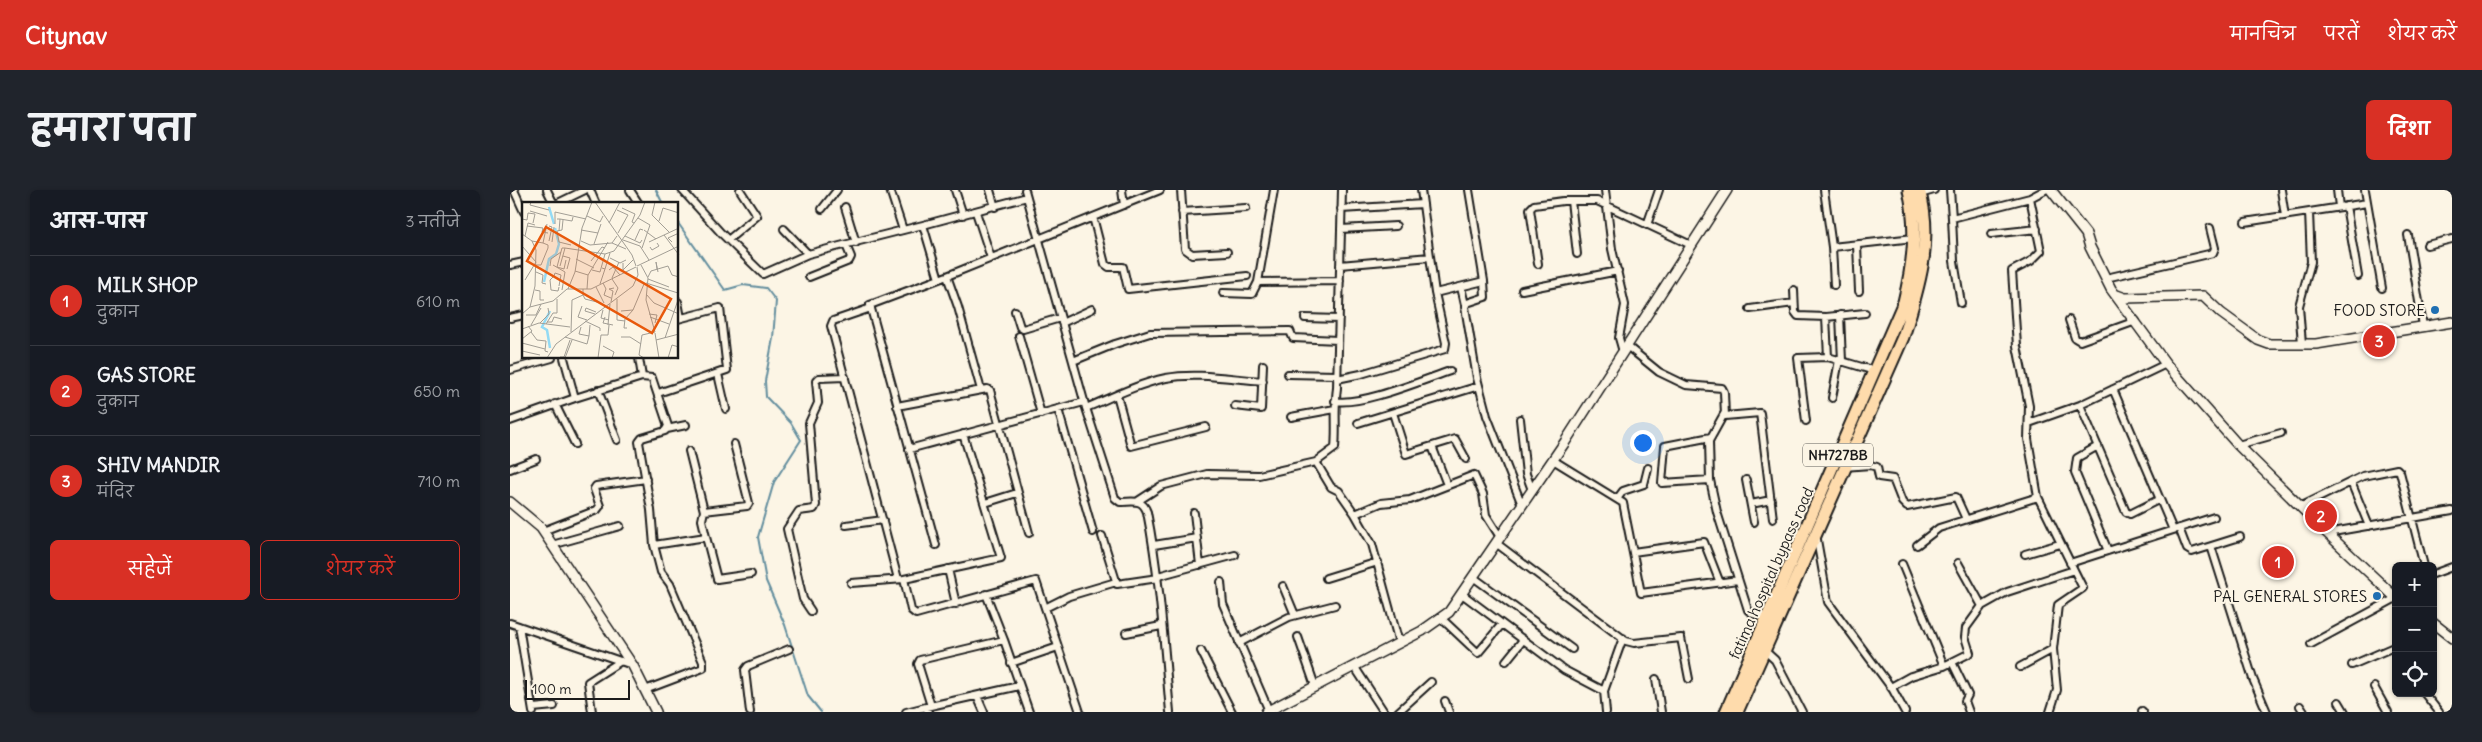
<!DOCTYPE html>
<html lang="hi">
<head>
<meta charset="utf-8">
<style>
	:root { --surface:#171b24; --page:#20242c; --text:#f1f3f6; --muted:#9ea1a6; --line:#363941; --accent:#d93025 }
	body { margin:0; font-family:Delius,"Playpen Sans Deva",sans-serif; background:var(--page); color:var(--text) }
	.controls { position:absolute; right:15px; bottom:15px; display:grid; overflow:hidden; border-radius:8px; box-shadow:0 1px 4px #0004 }
	.controls button { width:45px; height:45px; display:grid; place-items:center; padding:0; border:0; border-bottom:1px solid var(--line); background:var(--surface); color:var(--text); font:25px sans-serif }
	.scale { position:absolute; left:15px; bottom:12px; width:105px; box-sizing:border-box; padding-left:5px; border:2px solid #1c1c1c; border-top:0; font-size:14px; line-height:18px; white-space:nowrap; color:#1c1c1c; -webkit-text-stroke:4px #fcf5e5; paint-order:stroke }
	.you { position:absolute; left:1132px; top:252px; width:18px; height:18px; margin:-12px; border:4px solid #fff; border-radius:50%; background:#1a73e8; box-shadow:0 0 0 8px #1a73e833 }
	.badge { display:grid; place-items:center; width:32px; height:32px; border-radius:50%; background:var(--accent); color:#fff; font-size:16px; font-weight:700 }
	.pin { position:absolute; translate:-50% -50%; border:2px solid #fff; box-shadow:0 1px 5px #0006 }
	.list { margin:0; padding:0; list-style:none }
	h2 { display:flex; justify-content:space-between; align-items:center; height:65px; margin:0; padding:0 20px; font-size:21px }
	h2 small { font-size:16px; font-weight:400; color:var(--muted) }
	.list li { display:grid; grid-template-columns:32px 1fr auto; gap:15px; align-items:center; box-sizing:border-box; height:90px; padding:0 20px; border-top:1px solid var(--line) }
	.list b { display:block; font-size:19px; white-space:nowrap }
	.list p { margin:0; font-size:16px; white-space:nowrap; color:var(--muted) }
	.list em { font-size:16px; font-style:normal; color:var(--muted) }
	.actions { display:flex; gap:10px; padding:15px 20px }
	.actions a { flex:1; padding:11px 0; border:1px solid var(--accent); border-radius:8px; text-align:center; font-size:18px; color:var(--accent) }
	.actions .main { background:var(--accent); color:#fff }
	.icon { flex:none; width:28px; height:28px; fill:none; stroke:currentColor; stroke-width:2; stroke-linecap:round; stroke-linejoin:round }
	.map { position:relative; flex:none; width:1942px; height:522px; overflow:hidden; border-radius:8px }
	header { display:flex; align-items:center; gap:30px; box-sizing:border-box; height:70px; padding:0 25px; background:var(--accent); color:#fff }
	header strong { font-size:24px }
	nav { display:flex; gap:28px; margin-inline-start:auto; font-size:18px }
	.intro { display:flex; align-items:center; justify-content:space-between; box-sizing:border-box; height:120px; padding:0 30px }
	h1 { margin:0; font-size:35px }
	.button { padding:12px 22px; border-radius:8px; background:var(--accent); color:#fff; font-size:18px; font-weight:700 }
	main { display:flex; gap:30px; padding:0 30px }
	aside { flex:1; background:var(--surface); border-radius:8px; box-shadow:0 1px 4px #0004 }
	.map>svg:first-child { display:block }
	.lines { fill:none; stroke-linecap:round; stroke-linejoin:round }
	.stream { stroke:#638e9e; stroke-width:2 }
	.street-casing { stroke:#1c1c1c; stroke-width:10 }
	.secondary-casing { stroke:#1c1c1c; stroke-width:12 }
	.highway-casing { stroke:#1c1c1c; stroke-width:15 }
	.street { stroke:#fcf5e5; stroke-width:6 }
	.secondary { stroke:#fcf5e5; stroke-width:9 }
	.highway { stroke:#fedbac; stroke-width:11 }
	.poi-dot { fill:#1f6fb2; stroke:#fcf5e5; stroke-width:2 }
	.labels { text-anchor:middle; dominant-baseline:central; stroke-width:4; stroke-linejoin:round; paint-order:stroke }
	.shield { fill:#fcf5e5; stroke:#5f5d58; stroke-width:1 }
	.shield-label { font-size:14px; font-weight:bold; fill:#1c1c1c }
	.poi-label { font-size:15px; fill:#1c1c1c; stroke:#fcf5e5; text-anchor:end }
	.street-label { font-size:15px; fill:#1c1c1c; stroke:#fcf5e5 }
	.inset-river { fill:none; stroke:#93daf4; stroke-width:2.5 }
	.inset-road { fill:none; stroke:#a29e95; stroke-width:1 }
	.view { fill:#e8590c; fill-opacity:0.15; stroke:#e8590c; stroke-width:2.5 }
	.inset-edge { fill:none; stroke:#1c1c1c; stroke-width:2.5 }
</style>
</head>
<body>
<header>
<strong>Citynav</strong>
<nav><a>मानचित्र</a><a>परतें</a><a>शेयर करें</a></nav>
</header>
<div class="intro"><h1>हमारा पता</h1><a class="button">दिशा</a></div>
<main>
<aside>
<h2>आस-पास<small>3 नतीजे</small></h2>
<ul class="list">
<li><span class="badge">1</span><div><b>MILK SHOP</b><p>दुकान</p></div><em>610 m</em></li>
<li><span class="badge">2</span><div><b>GAS STORE</b><p>दुकान</p></div><em>650 m</em></li>
<li><span class="badge">3</span><div><b>SHIV MANDIR</b><p>मंदिर</p></div><em>710 m</em></li>
</ul>
<div class="actions"><a class="main">सहेजें</a><a>शेयर करें</a></div>
</aside>
<div class="map">
<svg width="1942" height="522" viewBox="0 0 1942 522">
	<rect width="100%" height="100%" fill="#fcf5e5"/>
	<filter id="ink" filterUnits="userSpaceOnUse"><feTurbulence type="fractalNoise" baseFrequency=".02" numOctaves="2"/><feDisplacementMap in="SourceGraphic" scale="10" xChannelSelector="R" yChannelSelector="G"/><feConvolveMatrix kernelMatrix="1 2 1 2 8 2 1 2 1" color-interpolation-filters="sRGB"/></filter>
	<g filter="url(#ink)">
		<g class="lines">
			<path class="stream" d="M146,0l7,14
				M168,33l47,67 18,-5 23,3 10,13 -3,37 -8,43 1,16 25,26 10,17 -27,42 -16,55 8,44 19,44 23,71 13,16"/>
			<defs>
				<path id="street" d="M4,0l10,22
					M37,0l6,12 3,2 29,-14
					M80,0l6,14
					M120,0l9,14
					M172,0l39,43 42,41 45,-20 115,-29
					M380,0l13,40
					M445,0l8,25
					M480,0l5,17
					M515,0l61,218 29,90 5,4c13,0 22,-4 27,10 13,66 17,133 23,200
					M612,0l2,15
					M671,0l4,59 7,5 35,-2
					M1095,0l7,59 13,56 -6,33 4,14
					M1314,0l8,57 2,38
					M1440,0l2,28 78,-20 15,-8
					M1771,0l4,26
					M1827,0l2,17
					M1855,0l17,98
					M1410,4l14,-4
					M1061,11l6,53
					M1836,16l12,70
					M335,17l11,36
					M312,19l15,-19
					M831,19l82,-5
					M466,22l15,46
					M672,22l64,-4
					M583,27l12,47 4,3h14l5,22 119,-13
					M1442,28l2,43 7,42
					M1735,32l122,-19
					M1137,35l12,-35
					M274,39l24,25
					M831,39l55,-3
					M1481,44l46,-5
					M1898,45l15,91
					M218,50l29,-24 -17,-26
					M1347,55l2,46
					M1917,55l25,-6
					M1322,57l82,-9
					M1028,74l-8,-55 4,-4 29,-4h34l94,44
					M0,75l14,-3
					M830,75l90,-8
					M437,86l11,31 23,83
					M299,87l40,-16 2,-4 -5,-12
					M1596,88l107,-25 2,-5 -5,-20
					M429,89l-16,-54 104,-28
					M974,91l1,16 -18,6 -2,4 12,71 10,38 35,89
					M748,92l16,-92
					M951,97l4,18
					M1012,100l96,-19
					M1284,100l1,22 3,4 28,1 39,-4
					M713,103l29,1 6,-12 82,-1
					M925,103l49,-12 -15,-91
					M168,112l3,16
					M361,118l-38,13 -2,5 67,253
					M1240,119l44,-6
					M505,121l5,16 3,2 37,-11
					M1330,125l2,46
					M1316,127l2,40
					M0,128l14,-3
					M795,128l34,1
					M1559,130l6,18 5,3 56,-20
					M552,133l30,-14
					M509,146l22,78
					M1792,154l-3,-38 12,-44 -2,-50
					M1117,156l32,26 27,13 36,3 2,4 1,24 35,-3 13,106
					M129,168l3,19
					M563,171l42,-17 35,-11 140,-2 3,7 45,2
					M0,180l42,-12
					M208,184l8,35
					M778,184l49,1
					M827,189l24,-5 84,-25 1,-6 -11,-50 -14,-103
					M1603,199l60,141
					M88,200l19,50
					M148,203l69,-23 -7,-62 -42,11
					M607,205l14,51 75,-19
					M65,208l67,-21 10,1 16,48 -3,5 -23,7 -3,4 12,68 3,35 7,27 9,12 33,78v6l-58,22
					M1322,208l7,-38
					M825,211c26,5 88,-21 115,-30
					M45,214l20,40
					M1570,215l46,107 4,2 30,-15
					M387,216l90,-17 3,1 39,143
					M725,216l26,3 2,-44
					M576,218c26,-11 52,-24 80,-30 31,-6 65,1 97,3
					M548,219l35,123
					M883,223l13,41 49,-15 11,20
					M1214,224l-15,27 1,39 7,32 31,98 5,4 14,3
					M781,227l44,-8
					M1010,229l6,55 6,16
					M0,231l65,-23 -11,-40
					M1296,231l-8,-63 30,-1 47,14
					M848,233l121,-37
					M1519,233l51,-18 86,-41
					M157,239l19,-4
					M1728,255l43,-12
					M922,256l15,39
					M1588,256l-21,12 -2,14 33,79
					M399,259l175,-47
					M179,261l15,60
					M1043,270l70,43 18,90 97,-13
					M806,272l19,-14c2,-20 -1,-40 2,-60l5,-198
					M1334,277l26,-2 7,2 2,10 14,2 9,23 5,5 49,-10 10,22
					M0,279l26,-10
					M1200,290l-48,3 3,-37 46,-9
					M1236,290l8,42
					M1841,292l18,44
					M1107,309l6,-8 21,-7 4,-16
					M628,311l23,-15 46,-12 52,1 57,-13 15,25 8,4 16,23 17,30 27,99
					M475,313l32,-10
					M1241,314l20,-4
					M1790,317l63,-31 34,-7 3,3 24,94
					M684,323l6,52
					M845,324l26,-11 29,-3 64,-25 9,19 3,21 14,22
					M336,335l37,-5
					M1669,338l8,21 5,3 48,-15
					M33,341l54,-21 3,-4 -6,-17 2,-3 50,-7
					M1817,343l125,-22
					M1306,344l12,68 65,88 12,22
					M592,346l15,48 41,-6
					M196,347l-4,-17 2,-9 43,-5 2,-3 -15,-59
					M986,353l130,98 8,2 47,-5 8,41
					M42,355l68,-19
					M144,355l52,-8 11,42 34,-5
					M426,355l-66,-240 77,-29 213,-86
					M644,355l43,-7
					M1407,355l22,-17 99,-31
					M1701,356l42,133 14,33
					M1123,362l71,-10 16,41
					M1515,364l35,-10
					M1448,373l24,43
					M1560,373l144,-46
					M438,379l8,35
					M1923,384l19,-7
					M648,386l77,-21
					M963,387l99,72
					M816,388l52,-16
					M394,389l97,-21 -38,-124
					M711,392l2,22 46,107
					M341,393l53,-4 7,31 5,4 120,-33 44,131
					M773,396l12,29
					M476,404l18,46
					M952,404l102,76 40,21
					M535,418l24,-12 47,-14
					M301,421l-8,-12 -16,-70 12,-18 15,-2 2,-4 -7,-82 9,-20 -2,-22 3,-3 26,-1
					M931,428l37,35 24,-29
					M0,433l122,42
					M9,436l14,86
					M616,443l35,-7
					M788,447l17,49
					M729,453l50,-26 46,-12
					M1801,454l85,-46
					M1254,460l11,10 27,52
					M691,461l31,61
					M996,471l17,-21
					M1442,472l16,33 -3,6 4,11
					M501,473l47,-16
					M1842,475l44,-19
					M844,476l30,46
					M1434,476l26,-13 -5,-16 1,-9 16,-22 25,-14 67,-22 -36,-73 -10,-58 1,-33 -12,-60 -5,-75 19,-10 10,-10 -11,-53
					M1510,477l33,-18
					M1146,489l5,33
					M1381,497l20,-11 33,-10 -42,-102
					M1864,497l14,25
					M1914,503l15,19
					M467,506l7,16
					M935,511l4,11
					M1829,512l6,10
					M421,516l-13,-42 2,-4 84,-20 25,72
					M1790,516l4,6
					M23,518l21,-2
					M1632,521l1,1
					M82,522l-4,-30 33,-21
					M240,522l-5,-42 3,-4 41,-17
					M396,522l20,-5
					M418,522l-2,-5 93,-21
					M888,522l33,-30
					M1096,522l-2,-21 19,-53
					M1540,522l7,-22 -4,-41 5,-44 25,-17 -9,-18"/>
				<path id="secondary" d="M1541,0l35,44 4,13 21,42 55,75 72,81 89,88 69,65
					M1607,105l8,3 78,-2 18,17 37,27 11,4h47l136,-22
					M0,312l31,26 92,138 23,46
					M1923,433l19,15
					M756,522l156,-81 27,-19 116,-170 162,-252"/>
				<path id="highway" d="M1216,522l178,-410c9,-37 14,-74 5,-112
					M1227,522l166,-375c15,-47 31,-97 16,-147"/>
			</defs>
			<use href="#street" class="street-casing"/>
			<use href="#secondary" class="secondary-casing"/>
			<use href="#highway" class="highway-casing"/>
			<use href="#street" class="street"/>
			<use href="#secondary" class="secondary"/>
			<use href="#highway" class="highway"/>
		</g>
	</g>
	<g class="poi-dot">
		<circle cx="1925" cy="120" r="5"/>
		<circle cx="1867" cy="406" r="5"/>
	</g>
	<g class="labels">
		<rect class="shield" x="1293" y="253.5" width="70" height="23" rx="4"/>
		<g class="shield-label">
			<text x="1328" y="265">NH727BB</text>
		</g>
		<g class="poi-label">
			<text x="1915" y="120">FOOD STORE</text>
			<text x="1857" y="406">PAL GENERAL STORES</text>
		</g>
		<g class="street-label">
			<text transform="translate(1261 383) rotate(-66)">fatima hospital bypass road</text>
		</g>
	</g>
	<g transform="translate(12 12)">
		<rect width="156" height="156" fill="#fcf5e5"/>
		<path class="inset-river" d="M27,5l5,17M22,80l5,-23 7,-5 3,-10 -4,-16M28,146l-3,-18 -5,-3 8,-16"/>
		<path class="inset-road" d="M9,0l-1,3 19,5M73,0l37,53 4,11M133,0l-3,13 17,17M100,6l13,6 -3,8 2,1M95,8l11,5 -10,18M8,9l17,5M65,14l13,6 3,-6M116,16l12,7 -8,23M0,17l5,1 1,-7 7,1 -2,9M35,17h3l-1,12M38,17l12,2 1,-4M41,18l-1,10 -5,1 2,11 12,3M137,19l4,-13 16,5M87,21l11,-21M33,22v-12l31,7M5,24l16,2 -1,4 6,1M59,28l17,3M122,28l12,9M0,32l10,7 4,9 -1,36 -5,21M142,33l15,20M3,34l3,-13 7,2M95,34l-5,7 14,6M103,34l15,7 2,-3M101,38l17,6 9,14M113,38l5,-11 3,1M10,39l11,2 4,-19M27,39l3,-14 -3,-1M59,39l9,4 22,-2M30,40l2,-15M127,40l30,-14M150,40l-4,-4 11,-5M72,42l7,-20M0,44l14,16M128,45l2,3 7,-4 -2,-3M41,54l7,2 -3,11M88,56l10,5 6,-3M54,57l18,9M69,59l11,-14 3,1M101,61v7l10,-10M14,63h5l7,-17v-3l-5,-2M31,63l12,7 -3,18M119,63l7,13 -2,22 9,32 -13,3 -3,20 5,3M28,64l1,-7 10,-7M38,64l5,-18 40,6 9,-3 26,-36 5,-13M115,64l42,-20M35,65l5,-19h3M35,65l7,2 2,-9M80,66l3,1 5,-16M135,67l-1,-7 2,10M70,68l8,2 5,-18M87,68l4,-3 7,8M53,69l13,4 -1,14M14,70l7,3 -1,8 4,1M66,73l20,-33M32,74l-4,4 1,10 7,1 1,-4M32,74l1,-3 6,2 -2,11M126,75l3,-6 17,-5 4,9 7,2M90,76l7,-16M90,77l6,9 -3,7M126,77l21,8M3,78l11,-18M81,81l3,6 -2,6 7,3M124,81l32,10M78,82l5,-15M74,85l8,16M46,87l7,-17 7,-44 10,-26M13,88l5,1v9h4M124,92l8,9 25,11M61,93l2,4 12,3M95,97v21l8,1M89,100l2,-11 -4,-2 5,-1M60,104l-4,11 9,3M81,108l-2,8 8,2M99,109l12,-1 11,-26M0,112l8,-7 23,-6 14,-12h24l45,-22M73,112l-10,-3 1,-3 10,4M127,112l8,1 -2,8M4,113h10l5,-11M83,115l-2,6 10,2M128,115l19,7M63,119l15,7v3M25,120h5l2,-5 8,2M18,121l9,-9 -1,-6M24,122l7,-11h4v-14M9,123l10,-17M86,123l2,-21M59,125l-2,7 10,2 1,-11M105,126h-3l1,-9 8,-9M0,127l17,-6 31,4M9,130l6,8 9,1 -1,10 3,1M49,130l1,-32 11,-5v-6M133,131l4,25M43,135l22,7 2,-8M99,135h9l11,7M143,136l14,-41M0,137l10,-8 -4,-5M134,138l23,-6M0,141l23,6M81,144l11,6 -2,6M0,149l18,4M38,155h4l6,-17M25,156l9,-14 77,-58 5,-11 -1,-8M43,156l7,-18M76,156l3,-23h7l1,-10M146,156l4,-13 7,2"/>
		<path class="view" d="M24,25l125,72 -19,34 -125,-72z"/>
		<rect width="156" height="156" class="inset-edge"/>
	</g>
</svg>
<div class="controls">
<button>+</button>
<button>−</button>
<button><svg class="icon" aria-label="locate" viewBox="0 0 24 24"><circle cx="12" cy="12" r="6"/><path d="M12 2v4M12 18v4M2 12h4M18 12h4"/></svg></button>
</div>
<div class="scale">100 m</div>
<div class="you"></div>
<div class="pin badge" style="left:1768px;top:372px">1</div>
<div class="pin badge" style="left:1811px;top:326px">2</div>
<div class="pin badge" style="left:1869px;top:151px">3</div>
</div>
</main>
</body>
</html>
